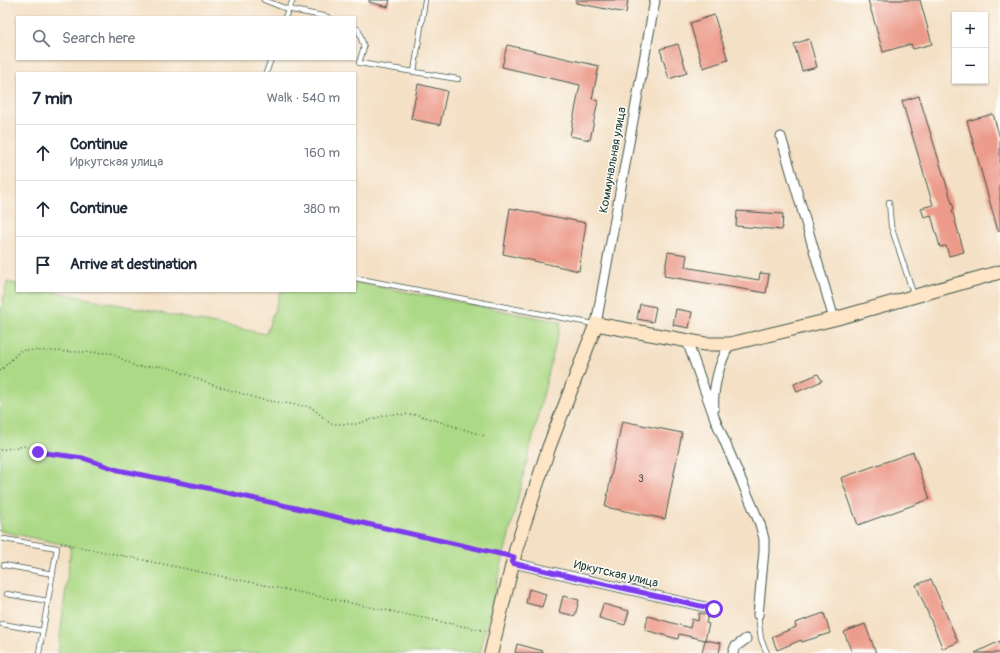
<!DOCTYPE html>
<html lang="en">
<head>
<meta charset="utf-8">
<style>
	:root { --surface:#fff; --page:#f2f2f3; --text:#1f2937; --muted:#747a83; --line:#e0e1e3 }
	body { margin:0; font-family:Pangolin,sans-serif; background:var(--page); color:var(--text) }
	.controls { position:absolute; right:12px; top:12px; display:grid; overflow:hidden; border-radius:0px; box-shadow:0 1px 3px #0004 }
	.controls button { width:36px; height:36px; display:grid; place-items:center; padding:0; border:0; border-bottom:1px solid var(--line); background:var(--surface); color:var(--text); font:20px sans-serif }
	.stop { position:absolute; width:12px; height:12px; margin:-9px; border:3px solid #7c3aed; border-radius:50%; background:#fff }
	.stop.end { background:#7c3aed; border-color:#fff; box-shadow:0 1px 4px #0008 }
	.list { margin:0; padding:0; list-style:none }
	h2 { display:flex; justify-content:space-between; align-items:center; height:52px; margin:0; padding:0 16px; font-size:17px }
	h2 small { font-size:13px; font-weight:400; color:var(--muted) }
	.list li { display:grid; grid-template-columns:26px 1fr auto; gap:12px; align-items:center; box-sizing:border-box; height:56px; padding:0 16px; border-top:1px solid var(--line) }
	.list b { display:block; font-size:15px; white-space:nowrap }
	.list p { margin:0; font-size:13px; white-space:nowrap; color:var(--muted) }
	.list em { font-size:13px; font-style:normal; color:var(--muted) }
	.icon { flex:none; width:22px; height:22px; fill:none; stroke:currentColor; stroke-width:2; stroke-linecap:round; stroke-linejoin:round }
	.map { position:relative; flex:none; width:1000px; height:653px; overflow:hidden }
	.search { position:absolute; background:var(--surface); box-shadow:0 1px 3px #0004; left:16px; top:16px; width:340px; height:44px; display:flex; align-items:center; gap:10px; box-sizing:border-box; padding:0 14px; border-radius:0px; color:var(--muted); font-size:15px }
	.panel { position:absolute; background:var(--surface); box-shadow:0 1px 3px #0004; left:16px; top:72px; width:340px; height:220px; border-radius:0px }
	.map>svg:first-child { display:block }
	.green { fill:#acd985; stroke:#668b5c }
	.building { fill:#ec9a89 }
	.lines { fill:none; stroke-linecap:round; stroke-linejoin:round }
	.lane-casing { stroke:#3f554a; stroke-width:6 }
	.street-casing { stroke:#3f554a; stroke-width:11 }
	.secondary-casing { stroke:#3f554a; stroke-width:15 }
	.path { stroke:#3f554a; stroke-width:1.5; stroke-dasharray:1 3; stroke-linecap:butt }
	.lane { stroke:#fff; stroke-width:4.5 }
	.street { stroke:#fff; stroke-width:9 }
	.secondary { stroke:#fde5c5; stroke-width:13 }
	.route { stroke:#7c3aed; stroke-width:5 }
	.labels { text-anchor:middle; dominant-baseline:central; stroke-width:3; stroke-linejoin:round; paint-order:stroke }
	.number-label { font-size:10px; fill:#525449 }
	.street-label { font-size:12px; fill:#1f3d34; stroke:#fdfcf7 }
</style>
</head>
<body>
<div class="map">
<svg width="1000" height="653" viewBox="0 0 1000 653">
	<rect width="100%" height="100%" fill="#fdfcf7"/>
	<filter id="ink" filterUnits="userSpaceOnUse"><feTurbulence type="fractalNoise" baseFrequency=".025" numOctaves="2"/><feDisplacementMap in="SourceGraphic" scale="8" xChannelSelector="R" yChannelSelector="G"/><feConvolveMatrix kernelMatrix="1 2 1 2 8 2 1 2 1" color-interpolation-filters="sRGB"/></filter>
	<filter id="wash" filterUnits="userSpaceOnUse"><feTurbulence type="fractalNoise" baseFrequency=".012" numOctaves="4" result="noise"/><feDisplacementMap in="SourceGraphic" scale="16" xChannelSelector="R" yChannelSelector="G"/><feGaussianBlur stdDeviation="0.9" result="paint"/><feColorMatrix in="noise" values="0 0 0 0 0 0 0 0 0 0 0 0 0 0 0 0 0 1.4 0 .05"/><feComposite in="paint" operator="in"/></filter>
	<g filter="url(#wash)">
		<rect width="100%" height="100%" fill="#f4e0c5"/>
		<path class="green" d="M7,282l10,2v7h34l215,43 15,-43h74v-9l206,40 -81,331h-422l13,-107 -71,-15v-216z"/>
		<g id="blocks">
			<path class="building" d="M369,0h21l-2,7 -19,-5z
				M576,0h52l-2,13 -50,-10z
				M868,0h52l12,44 -19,5 -2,-5 -28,8z
				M714,15l14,45 -25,8 -13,-45z
				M809,39l8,28 -15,4 -8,-27z
				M678,44l9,29 -18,6 -9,-30z
				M507,45l92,21 -7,33 6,2 -8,39 -20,-4 10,-51 -78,-18z
				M418,84l29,7 -7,34 -29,-6z
				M919,96l35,113 -2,1 12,42 -15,4 -3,-10 -6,1 -9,-32 -7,2 -3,-9 12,-3 -31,-104z
				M993,114l7,24v92l-2,1 -31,-110z
				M510,208l76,15 -7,48 -76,-17z
				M737,211l46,3 -1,16 -46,-4z
				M668,252l19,3 -2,12 74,13 1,-7 9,1 -3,19 -102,-17z
				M640,304l16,3 -3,15 -16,-3z
				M676,309l16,3 -3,16 -16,-3z
				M818,374l4,7 -25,11 -3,-8z
				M622,421l60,12 -17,86 -60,-12z
				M913,452l17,47 -72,26 -17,-47z
				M931,579l27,63 -15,7 -27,-64z
				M529,589l17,5 -4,13 -16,-4z
				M563,596l16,4 -4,16 -16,-4z
				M603,604l26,7 -4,14 -26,-7z
				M699,613l9,2 -2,8 3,1 -4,16 16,3 -2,10h-17l3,-13 -26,-6 -1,5 -33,-9 3,-14 42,12 2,-9 6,2z
				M824,613l6,20 -28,9 -1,-2 -24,10 -5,-13 24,-10 -1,-4z
				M865,624l11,29h-24l-8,-21z
				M1000,641v12h-25z
				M517,644l26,7v2h-28z"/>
		</g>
	</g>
	<g filter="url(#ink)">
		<use href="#blocks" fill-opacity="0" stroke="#3f554a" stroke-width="1"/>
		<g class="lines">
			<defs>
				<path id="lane" d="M264,0l23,9 41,8
					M285,17l8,-17
					M355,28l3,1 6,18 -5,16 99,16
					M414,72l11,-72
					M266,73l5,-14
					M889,202l2,24 23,70
					M355,278l239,46
					M4,539l53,9 -18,105
					M4,565l49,9
					M7,594l41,7
					M758,615l3,24 6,14
					M2,624l41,7"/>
				<path id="street" d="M781,137l53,182
					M596,324l59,-324
					M687,341l28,78 45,105 4,15v12l-6,64
					M714,409c-2,-19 6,-49 16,-65
					M513,563l201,46
					M733,653l2,-6 11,-8"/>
				<path id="secondary" d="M491,653l25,-104 33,-102 47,-123 109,20h25l104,-25 166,-47"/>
			</defs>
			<use href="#lane" class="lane-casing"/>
			<use href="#street" class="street-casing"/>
			<use href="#secondary" class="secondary-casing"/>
			<path class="path" d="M0,371l21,-21 90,3 26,14 22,-1 17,4 34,14 53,16 48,7 20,17h25l34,-10 28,1 67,21
				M0,450l25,-4 14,6 44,6 34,12 90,18 297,67
				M0,531l4,1
				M61,543l425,88"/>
			<use href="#lane" class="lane"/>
			<use href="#street" class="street"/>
			<use href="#secondary" class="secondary"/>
		</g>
	</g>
	<g class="lines" filter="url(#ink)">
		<path class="route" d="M38,452l45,6 35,12 89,18 307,69 -2,6 202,46"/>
	</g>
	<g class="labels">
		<g class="number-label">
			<text x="641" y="479">3</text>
		</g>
		<g class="street-label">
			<text transform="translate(613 160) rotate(-80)">Коммунальная улица</text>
			<text transform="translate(616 574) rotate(13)">Иркутская улица</text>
		</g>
	</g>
</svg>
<div class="controls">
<button>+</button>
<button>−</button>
</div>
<div class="stop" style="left:714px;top:609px"></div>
<div class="stop end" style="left:38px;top:452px"></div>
<div class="search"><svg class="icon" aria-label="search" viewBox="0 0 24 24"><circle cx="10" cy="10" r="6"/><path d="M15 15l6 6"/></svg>Search here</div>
<section class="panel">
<h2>7 min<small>Walk · 540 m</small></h2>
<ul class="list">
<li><svg class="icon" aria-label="ahead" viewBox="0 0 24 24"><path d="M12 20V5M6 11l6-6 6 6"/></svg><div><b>Continue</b><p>Иркутская улица</p></div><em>160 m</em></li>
<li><svg class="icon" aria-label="ahead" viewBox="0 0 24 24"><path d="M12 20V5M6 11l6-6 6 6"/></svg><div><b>Continue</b></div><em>380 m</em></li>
<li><svg class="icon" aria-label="arrive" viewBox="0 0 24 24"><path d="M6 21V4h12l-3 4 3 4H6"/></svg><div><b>Arrive at destination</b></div></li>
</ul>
</section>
</div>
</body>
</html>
